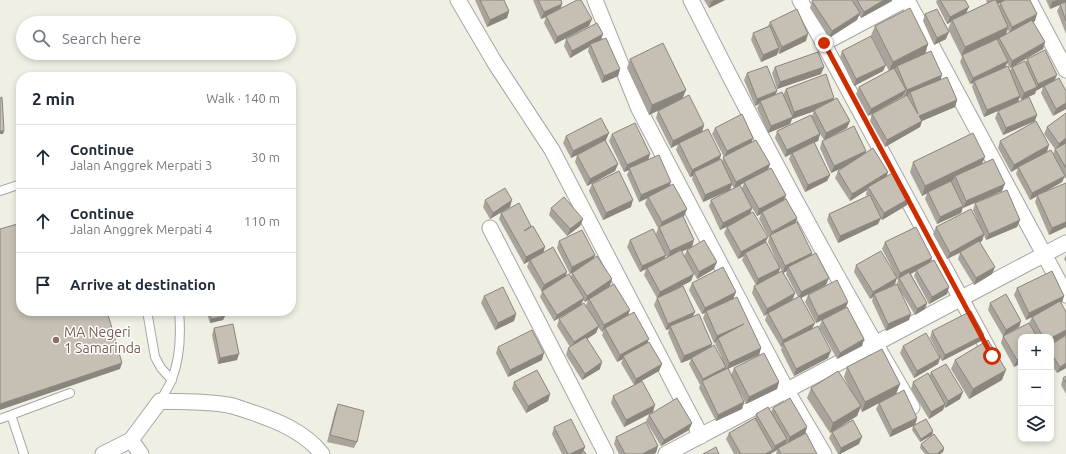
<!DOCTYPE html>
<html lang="en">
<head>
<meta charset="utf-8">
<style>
	:root { --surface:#fff; --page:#f6f6f7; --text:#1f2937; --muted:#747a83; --line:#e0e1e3 }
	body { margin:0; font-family:Ubuntu,sans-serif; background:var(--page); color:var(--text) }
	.controls { position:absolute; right:12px; bottom:12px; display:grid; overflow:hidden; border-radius:8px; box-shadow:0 2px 6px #0003 }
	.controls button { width:36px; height:36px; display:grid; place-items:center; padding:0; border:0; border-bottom:1px solid var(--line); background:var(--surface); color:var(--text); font:20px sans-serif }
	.stop { position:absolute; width:12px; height:12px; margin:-9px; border:3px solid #ce2d00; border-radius:50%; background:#fff }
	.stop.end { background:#ce2d00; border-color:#fff; box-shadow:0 1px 4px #0008 }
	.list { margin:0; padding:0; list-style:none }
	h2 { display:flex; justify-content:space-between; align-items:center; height:52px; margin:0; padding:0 16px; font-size:17px }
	h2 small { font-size:13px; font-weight:400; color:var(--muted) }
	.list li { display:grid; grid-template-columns:26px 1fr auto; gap:12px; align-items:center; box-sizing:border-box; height:64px; padding:0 16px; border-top:1px solid var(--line) }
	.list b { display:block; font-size:15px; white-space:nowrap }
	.list p { margin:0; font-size:13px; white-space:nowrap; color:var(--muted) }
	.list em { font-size:13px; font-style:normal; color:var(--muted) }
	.icon { flex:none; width:22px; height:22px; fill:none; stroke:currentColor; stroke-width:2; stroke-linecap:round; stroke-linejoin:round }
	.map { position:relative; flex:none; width:1066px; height:454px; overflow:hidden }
	.search { position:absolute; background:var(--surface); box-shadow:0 2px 6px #0003; left:16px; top:16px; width:280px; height:44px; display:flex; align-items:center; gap:10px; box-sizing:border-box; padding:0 14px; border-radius:22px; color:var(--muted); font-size:15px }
	.panel { position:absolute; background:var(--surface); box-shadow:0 2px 6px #0003; left:16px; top:72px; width:280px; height:244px; border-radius:16px }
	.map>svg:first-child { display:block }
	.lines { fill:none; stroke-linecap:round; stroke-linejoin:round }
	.lane-casing { stroke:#a6a6a6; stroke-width:10 }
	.street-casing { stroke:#a6a6a6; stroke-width:17 }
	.lane { stroke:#fff; stroke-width:8 }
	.street { stroke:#fff; stroke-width:15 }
	.wall { fill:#a9a49b; fill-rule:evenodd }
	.shaded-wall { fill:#8a867e }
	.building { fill:#c5bfb4; stroke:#8a867e }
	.route { stroke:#ce2d00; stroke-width:5 }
	.education-dot { fill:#8d6e63; stroke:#fff; stroke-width:1.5 }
	.labels { text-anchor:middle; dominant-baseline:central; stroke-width:3; stroke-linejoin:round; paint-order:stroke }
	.education-label { font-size:14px; fill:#785e54; stroke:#fff; text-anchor:start }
</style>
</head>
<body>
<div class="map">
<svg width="1066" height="454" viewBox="0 0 1066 454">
	<rect width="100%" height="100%" fill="#f0efe4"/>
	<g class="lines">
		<defs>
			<path id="lane" d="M0,191l21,-7
				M147,311l8,46 6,11 11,12
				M160,401c4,-7 9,-14 12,-22 8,-21 9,-46 7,-68
				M11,415l59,-22
				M0,419l11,-4 13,39"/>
			<path id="street" d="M458,0l37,63 57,87 149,286
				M595,0l44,109 148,282 37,63
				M691,0c69,138 143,274 221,407
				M800,0l192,356
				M907,0l159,295
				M1029,0l37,70
				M824,43l81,-43
				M490,228l116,226
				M131,440l10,14
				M103,454l28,-14 29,-39c23,1 45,0 68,4 7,1 13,4 20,6 27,9 56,20 74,43
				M666,454l400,-211"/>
		</defs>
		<use href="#lane" class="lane-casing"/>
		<use href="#street" class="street-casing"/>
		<use href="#lane" class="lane"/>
		<use href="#street" class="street"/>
	</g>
	<path class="wall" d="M475,0h29l5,11 -2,7 -20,9z
		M533,0h28l-1,9 29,17 -34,18 -11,-21 2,-6 -5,2z
		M704,0h21l-16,8z
		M814,0h78v1l-31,17 -2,-3 -2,5 -28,18 -19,-30 2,-7z
		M937,0h28l2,13 20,-10 -1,-3h19l-7,4 1,2 1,-3 35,18 -2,1 12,20 -2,7 -33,19 -3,-5 -2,4 5,4 2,-4 14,-5 1,-3 28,21 11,11 -13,25 -12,-23 2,-6 -7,3 -1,4 -14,6 -1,-3 -2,5 17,19 -32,14 -8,-17 3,-7 -14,6 -12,-30 1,-4 -3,1 -10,-22 2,-5 -14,-28 3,-7 -4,2 -11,-22zM1008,29l1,4 -3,2z
		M1046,0h20v34l-9,-23 3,-6 -10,4z
		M925,14l21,25 -12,6 -11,-24z
		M770,22l36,19 -27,13 -1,-3 -1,4 -16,7 -10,-22 2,-7 15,-7z
		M875,26l53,18 -3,10 15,26 17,20 -2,7 -33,14 -2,6 -35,20 -15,-26 2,-7 32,-18v-1l-1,1 -35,20 -12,-22 3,-7 30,-16 -18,-36z
		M603,34l-2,6 19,29 -2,7 -16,7 -14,-32 1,-4 -19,11 -6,-12 2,-7z
		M842,51l41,20 -29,15 -14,-29z
		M630,59l56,31 -4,9 22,26 -2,7 17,28 3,1 2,-4 -12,-23 3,-6 37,14 18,22 -2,6 18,25 -2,5 13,18 -1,5 30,62 -25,13 12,31 15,29 -34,18 -13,-26 1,-4 -1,1 -16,-27 2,-6 -3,2 -12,-23 2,-7 2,-1 -14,-25 2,-4 -6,3 -14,-26 3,-6 -7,3 -11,-24 2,-6 23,-12 -2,-3 -2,5 -27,12 -11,-23 1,-3 -3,1 -14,-27 2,-6 -7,4 -15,-30 2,-7 5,-3 -14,7 -22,-47zM744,183l-2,5 -4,-2zM749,203l8,13 4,-2 -2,5 10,19 -1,4 12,26 -14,-26 -16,-28 2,-6zM780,268l2,3 -4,2zM787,271l-1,3 12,23 -5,2 2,-6 -12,-20z
		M775,67h49l-3,7 -44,15 -5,-16z
		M747,73l30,18 -2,4h8l3,-6 47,11 14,28 -23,12 -4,-6 -2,7 -4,1 16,33 -3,6 -22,11 -16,-33 2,-5 -6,3 -10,-19 2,-7 35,-15 2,-5 -22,8 -2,5 -22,9 -11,-25 2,-4 -4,2 -11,-26z
		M1066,113v66l-2,-2 -2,5 -19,11 23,-9v43l-17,8 -14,-33 2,-6 -7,4 -14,-26 2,-6 -7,4 -13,-24 2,-7 47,11 6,2 2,-5 -11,-15 3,-7z
		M612,134l36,26 22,25 17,24 -3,7h-1l9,31 -10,4 2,5 3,-6 27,19 -17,10 -12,-21 6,23 -22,12 26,19 -2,4 18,31 11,11 -7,-14 1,-2 -2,1 -11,-25 2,-5 -3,1 -13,-24 3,-7 44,9 -3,7 28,49 -2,7 -31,14 16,33 -2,7 -26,12 -17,-33 1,-3 -11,-21 2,-5 -10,4 -13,-30 1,-4 -3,1 -12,-25 3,-7 -13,-23 2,-6 -6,3 -13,-25 3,-7 36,15 -2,4 3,-2 -11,-23 2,-6 -13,-24 2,-6 -8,4 -12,-27 2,-5 -5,2 -15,-31z
		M566,136l40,4 -35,18 -8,-15z
		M822,141l43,12 22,23 23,22 -3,7 -25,15 -2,-2 -2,6 -40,19 -11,-23 2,-6 38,-18 -1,-2 1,-4 -17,11 -15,-23 3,-7 4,-3 -11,5 -11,-25z
		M577,155l41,9 -3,7 -28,15 -12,-24z
		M913,162l69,1 20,28 -39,17v-1l-2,6 -24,11 -12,-25 2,-6 -5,3 -12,-24z
		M592,184l39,23 -28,13 -14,-29z
		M485,200l25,7 -20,12 -7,-12z
		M975,203l45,17 -3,7 -31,13 -2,-5 -2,6 -2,1 12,32 -18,11 -16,-26 2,-6 -13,6 -14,-25 3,-7h44l-7,-17z
		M551,208l32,11 -3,7 -13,10 -18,-21z
		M501,213l29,15 13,25 23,23 5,1 1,-4 2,-2 -4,3 -13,-26 2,-7 36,14 -2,4 17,27 -15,9 35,15 -2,5 20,27 14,22 -3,7 -19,11 13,30 -29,15 -13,-24 2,-7 21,-11 -13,-22 2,-4 -6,3 -15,-27 2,-5 -2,2 -4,-5 -2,6 -9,6 13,30 -18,11 -16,-25 2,-7 2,-1 -13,-21 2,-7 36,1 -9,-14 2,-6 -3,2 -2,-2 -2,5 -27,16 -14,-24 2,-5 -15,-25 2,-6 -5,3 -25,-45z
		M885,242l45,20 19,25 -2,7 -18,10 -15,-28 2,-5 -5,3 16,29 -2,6 -10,6 -14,-23 8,28 -23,11 -14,-30 1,-4 -3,2 -16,-27 2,-7 38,7 -12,-23zM897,278l1,2 -1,4 -4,1z
		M1066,255v7l-2,-3z
		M1017,288l47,8 -2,6 -1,1 5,9v56l-9,5 -6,-9v-19l12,-8 -12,7v-7h-14l-16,26 -7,4 -13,-24 2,-7 -15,-26 2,-7 31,18 -2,6 -11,7 21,-11 3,-6 -6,3 -12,-25z
		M808,295l40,7 -2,5 18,32 -2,7 -25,13 -18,-32 3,-7 -6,3 -11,-21z
		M484,296l32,18 -2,7 -19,9 -14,-27z
		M206,311h17l2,5 -2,4 -13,3z
		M214,328l23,32 -19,4 -6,-29z
		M932,331l49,10 -39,20 -2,-3 -2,6 -24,14 -14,-25 3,-7 36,9 -9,-17z
		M498,347l44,13 -34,17 -12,-24z
		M955,360l47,20 -33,19 -18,-30z
		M847,367l53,17 -4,10 21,24 -2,7 -25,12 -14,-28 3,-6 -17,9 -2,-4 -3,8 -22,14 24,14 -19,10h-2l-9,-16 3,-6 -2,1 -23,-35 4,-10 40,4 -7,-15z
		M734,368l45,14 -2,7 -31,15 -15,-29z
		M931,372l29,27 -15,9 -1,-2 -1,4 -14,9 -18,-30 2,-7 16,-6z
		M1066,376v18l-5,-9 2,-7z
		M514,382l36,12 -2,7 -22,12 -14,-24z
		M338,404l19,38 -3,6 -27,-6 8,-31z
		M773,408l34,19 -2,7 12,20h-41l1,-4 -5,3v-1l-1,2h-37l-8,-15 3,-6 26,-15 1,-4 15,-2z
		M649,415l43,8 -3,7 -28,16 -15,-25z
		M913,426l20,5 -1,4 -12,7 -8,-12z
		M554,427l31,20 -2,5 3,2h-24l-10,-20z
		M616,437l40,16 -3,1h-34l-5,-10z
		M921,444l23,4 -1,4 -3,2h-15l-5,-6z"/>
	<path class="shaded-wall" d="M714,0h11l-16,8 2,-6z
		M884,0h8v1l-31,17 3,-6z
		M994,0h11l-15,8z
		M1057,0h9v2l-16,7 2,-7z
		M562,4l-2,7 -19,8 3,-7z
		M969,7l-3,6 -14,7 -1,2 -4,2 3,-7z
		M509,11l-2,7 -20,9 3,-7z
		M860,13l-3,7 -28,18 3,-7z
		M1037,14l-2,7 -25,13 2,-7z
		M592,19l-3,7 -34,18 2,-7z
		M1008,27l-3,10 -6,1v1l-36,17 -1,-1 -1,2 4,-10z
		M949,32l-3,7 -12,6 3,-7z
		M603,34l-3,7 -10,3 -1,3 -19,11 2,-7z
		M808,34l-2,7 -27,13 3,-7z
		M1045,42l-2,7 -33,19 2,-7z
		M928,44l-3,10 -28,12 -1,2 -7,3 4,-9z
		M779,48l-2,7 -16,7 2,-7z
		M1008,61l-3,7 -31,13 -1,2 -3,1 3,-6z
		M886,65l-3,6 -29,15 2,-7z
		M824,67l-3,7 -44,15 3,-7z
		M620,69l-2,7 -16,7 2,-7z
		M942,75l-2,7 -30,10 -2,3 -3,2 2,-7z
		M1057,75l-3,7 -10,4 -1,1 -7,4 2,-7z
		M1037,87l-2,7 -14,6 3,-7z
		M686,90l-4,9 -33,16 3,-10z
		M906,90l-3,6 -35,20 3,-7z
		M777,91l-3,7 -14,3 -1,3 -4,2 2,-7z
		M1020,96l-2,6 -34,15 3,-7z
		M834,98l-2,7 -40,14 -2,5 -22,9 3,-7 21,-9 2,-5z
		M957,100l-2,7 -38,16 2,-7z
		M1066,103v6l-13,7 3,-7z
		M1037,115l-2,6 -32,14 3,-7z
		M850,121l-3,7 -23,12 2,-7z
		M922,121l-2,6 -35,20 2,-7z
		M704,125l-2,7 -31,16 2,-7z
		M0,131h4l-1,3h-3z
		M609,133l-3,7 -35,18 2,-7z
		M820,134l-2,7 -26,12 -1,1 -6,3 2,-7z
		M753,138l-2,7 -27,13 3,-7z
		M1066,138v5l-10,7 3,-6z
		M1049,145l-2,7 -36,20 3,-7z
		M866,151l-2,7 -33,15 3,-7z
		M650,154l-2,7 -19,7v2l-5,2 3,-7z
		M721,155l-2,7 -25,10 -1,4 -3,1 2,-7z
		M985,157l-4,9 -26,10 -2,4 -31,16 3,-10z
		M618,164l-3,7 -28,15 3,-7z
		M770,164l-3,7 -23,11v1l-10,5 2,-6z
		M888,172l-2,7 -18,8 -1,3 -17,11 2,-7z
		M830,175l-3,6 -22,11 3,-7z
		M1065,176l-3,6 -32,18 2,-7z
		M671,182l-3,7 -29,13 2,-7z
		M732,183l-2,7 -27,12 2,-7z
		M1005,184l-3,7 -39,17 3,-7z
		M786,195l-3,7 -21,10 -1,2 -4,2 2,-7z
		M910,198l-3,7 -25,15 2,-7z
		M512,200l-2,7 -20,12 3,-6z
		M633,200l-2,7 -28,13 3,-7z
		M963,206l-2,7 -24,11 3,-7z
		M752,208l-2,7 -30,15 3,-7z
		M687,209l-3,7 -25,13 3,-7z
		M797,218l-2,7 -25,11 2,-4z
		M881,218l-3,6 -40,19 2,-7z
		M583,219l-3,7 -13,10 3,-7z
		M1020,220l-3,7 -31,13 3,-6z
		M1066,222v5l-17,8 3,-7z
		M984,234l-2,7 -35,18 3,-6z
		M768,237l-3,7 -20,9 -1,3 -6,3 3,-7z
		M694,240l-2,7 -24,11 2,-7z
		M545,247l-2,7 -19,10 2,-7z
		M812,253l-2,7 -22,7 -1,4 -4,2 2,-7z
		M595,255l-3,7 -22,12 2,-7z
		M666,255l-3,7 -16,6 -1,1 -6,3 2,-6z
		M932,258l-3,7 -13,5v1l-16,8 -1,-1 -1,2 2,-7z
		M717,262l-3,7 -17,10 2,-7z
		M995,267l-3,7 -18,11 2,-7z
		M780,268l-2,7 -22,11 2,-7z
		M567,272l-2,7 -23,12 -1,1 3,-7z
		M694,274l-3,7 -34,18 3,-7z
		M829,278l-3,7 -27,14 2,-7z
		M897,278l-2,6 -21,10 -1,3 -3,2 3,-7z
		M612,279l-2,7 -25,16 2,-6z
		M949,287l-2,7 -18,10 3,-7z
		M736,292l-3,7 -27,12 -1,2 -3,1 3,-6z
		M795,293l-3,7 -24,13 -1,1 -3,2 3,-7z
		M1064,296l-2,6 -36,18 3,-7z
		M584,298l-3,7 -27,16 3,-6z
		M848,302l-3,7 -29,14 2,-7z
		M927,303l-2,6 -10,6 2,-6z
		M630,310l-3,7 -22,11 -1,2 -2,2 2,-7z
		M695,312l-3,6 -22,8 -1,3 -3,1 2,-6z
		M516,314l-2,7 -19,9 3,-7z
		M911,314l-2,6 -23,11 2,-7z
		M225,316l-2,4 -13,3 1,-4z
		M1021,321l-2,6 -16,9 3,-6z
		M815,323l-3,6 -29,14 -1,3 -1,1 2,-7z
		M744,324l-26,14 -2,4 -2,1 3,-7z
		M599,326l-3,7 -24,16 2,-7z
		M1066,330v5l-15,9v-6z
		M984,335l-3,6 -39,20 3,-6z
		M649,339l-3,6 -23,11v3l-6,3 3,-7z
		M864,339l-2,7 -25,13 3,-6z
		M712,344l-2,6 -19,8v1l-10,4 3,-7z
		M761,348l-2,7 -32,14 2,-6z
		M831,351l-3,7 -34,18 2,-7z
		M544,353l-2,7 -34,17 2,-7z
		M239,354l-2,6 -19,4 2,-6z
		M940,358l-2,6 -24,14 3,-7z
		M1021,358v5l-7,4 3,-7z
		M602,362l-2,7 -18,11 3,-6z
		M122,363l-2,6 -120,41v-6z
		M1066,363v5l-9,5 3,-6z
		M662,364l-3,7 -25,14 2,-6z
		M726,367l-2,6 -22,9 1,-3z
		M1006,370l-4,10 -33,19 4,-10z
		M779,382l-2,7 -31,15 3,-7z
		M900,384l-4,10 -34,18 3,-10z
		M963,392l-3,7 -15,9 3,-7z
		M550,394l-2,7 -22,12 2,-7z
		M744,402l-2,7 -26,12 2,-6z
		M945,404l-2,6 -14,9 2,-7z
		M655,405l-2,7 -29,15 2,-7z
		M861,406l-4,10 -27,17 3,-10z
		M917,418l-2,7 -25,12 2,-7z
		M692,423l-3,7 -28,16 3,-6z
		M807,427l-2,7 -18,10 3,-7z
		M933,431l-1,4 -12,7 1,-3z
		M862,437l-3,7 -19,10h-1l2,-6z
		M787,439l-2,7 -7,2 -1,2 -5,3 3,-7z
		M658,446l-2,7 -3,1h-11z
		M585,447l-3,7h-12z
		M944,448l-1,4 -3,2h-3z
		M773,450l-2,4h-6z"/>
	<path class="building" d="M480,0h24l5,11 -19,9z
		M538,0h23l1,4 -18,8z
		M577,0h4l11,19 -35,18 -11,-21z
		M814,0h38l8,13 -28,18 -20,-30z
		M857,0h27l-20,12z
		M940,0h25l4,7 -19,10z
		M994,0h2l12,27 -43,20 -13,-27z
		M1005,0h25l7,14 -25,13 -12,-24z
		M1066,2v19l-6,-17z
		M910,8l18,36 -35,18 -18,-36z
		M797,9l11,25 -26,13 -12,-25z
		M937,9l12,23 -12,6 -12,-24z
		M1032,20l13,22 -33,19 -13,-23z
		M597,23l6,11 -31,17 -6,-12z
		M770,26l9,22 -16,7 -10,-22z
		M871,36l15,29 -30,14 -14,-28z
		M606,38l14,31 -16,7 -14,-32z
		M997,39l11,22 -35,17 -11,-23z
		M663,43l23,47 -34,15 -22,-46z
		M1045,50l12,25 -19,9 -11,-25z
		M931,51l11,24 -35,15 -10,-24z
		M818,52l6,15 -44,15 -5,-15z
		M1025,61l12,26 -13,6 -12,-26z
		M767,66l10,25 -20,8 -10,-26z
		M1008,66l12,30 -33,14 -13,-29z
		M894,68l12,22 -35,19 -12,-22z
		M826,74l8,24 -40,14 -8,-23z
		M947,77l10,23 -38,16 3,5 -35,19 -15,-26 35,-19 11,19 -8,-22z
		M1059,78l7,13v12l-10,6 -12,-23z
		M782,92l11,25 -22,9 -11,-25z
		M689,95l15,30 -31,16 -15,-30z
		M2,97l2,34h-4v-33z
		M1029,97l8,18 -31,13 -8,-17z
		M837,98l13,23 -24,12 -12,-23z
		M1066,113v25l-7,6 -12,-17z
		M742,114l11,24 -26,13 -12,-23z
		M811,115l9,19 -33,16 -10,-19z
		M601,118l8,15 -36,18 -7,-15z
		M1036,121l13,24 -35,20 -14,-24z
		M635,123l15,31 -23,11 -15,-31z
		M854,126l12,25 -32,15 -12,-25z
		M708,129l13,26 -29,15 -13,-27z
		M973,133l12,24 -60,29 -12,-24z
		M605,140l13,24 -28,15 -13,-24z
		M756,140l14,24 -34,18 -13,-25z
		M814,142l16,33 -22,10 -16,-32z
		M1066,143v25l-11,-19z
		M873,148l15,24 -36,22 -14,-23z
		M1051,150l14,26 -33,17 -14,-26z
		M659,155l12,27 -30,13 -12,-27z
		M721,159l11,24 -27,12 -11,-23z
		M993,159l12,25 -39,17 -11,-25z
		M771,168l15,27 -27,14 -15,-27z
		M619,171l14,29 -27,13 -14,-29z
		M894,172l16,26 -26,15 -16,-26z
		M951,181l12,25 -23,11 -12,-25z
		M1066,183v39l-14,6 -15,-33z
		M673,184l14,25 -25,13 -14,-25z
		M740,185l12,23 -29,15 -12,-23z
		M505,188l7,12 -19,13 -8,-13z
		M1007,190l13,30 -31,14 -14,-31z
		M870,195l11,23 -41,18 -11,-22z
		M564,197l19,22 -13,10 -19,-21z
		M786,199l11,19 -25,14 -10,-20z
		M519,203l12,23 -7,5 9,-5 12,21 -19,10 -25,-44z
		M971,209l13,25 -34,19 -14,-26z
		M753,212l15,25 -27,15 -14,-25z
		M683,216l11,24 -24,11 -11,-24z
		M797,222l15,31 -27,13 -15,-31z
		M21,223v88h86l15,52 -122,41v-175z
		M916,227l16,31 -32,15 -15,-31z
		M653,229l13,26 -24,11 -12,-26z
		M582,230l13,25 -23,12 -13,-26z
		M704,240l13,22 -18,10 -12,-22z
		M979,241l16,26 -19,11 -16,-26z
		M766,242l14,26 -22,11 -13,-26z
		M553,247l14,25 -23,13 -14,-25z
		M681,250l13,24 -34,18 -13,-24z
		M881,251l16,27 -24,14 -17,-27z
		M816,253l13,25 -28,14 -13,-25z
		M597,256l15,23 -25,17 -15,-23z
		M934,260l15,27 -17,10 -16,-27z
		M723,267l13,25 -31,16 -13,-25z
		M782,271l13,22 -28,16 -13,-23z
		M1052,271l12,25 -35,17 -12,-25z
		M909,272l18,31 -10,6 -18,-31z
		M569,274l15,24 -27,17 -15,-24z
		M837,280l11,22 -30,14 -10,-21z
		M614,284l16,26 -26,15 -15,-26z
		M897,284l14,30 -23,10 -14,-30z
		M683,286l12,26 -27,12 -11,-26z
		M503,287l13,27 -18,9 -14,-27z
		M1006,294l15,27 -15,9 -16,-27z
		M800,296l15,27 -32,17 -15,-27z
		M737,297l24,51 -32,15 -11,-25 26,-14 -27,12 -11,-25z
		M1060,301l6,11v18l-15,8v-1h-8l-11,-20z
		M584,303l15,23 -25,16 -15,-23z
		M847,307l17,32 -24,14 -18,-33z
		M209,311h14l2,5 -14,3z
		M971,311l13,24 -39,20 -13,-24z
		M634,312l15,27 -29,16 -15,-27z
		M699,314l13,30 -28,12 -14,-30z
		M1029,323l8,14h-16v21l-4,2 -14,-24z
		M233,324l6,30 -19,4 -6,-30z
		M818,326l13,25 -35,18 -13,-26z
		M532,330l12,23 -34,17 -12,-23z
		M926,333l14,25 -23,13 -14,-25z
		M1066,335v28l-6,4 -9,-14v-8z
		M586,337l16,25 -17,12 -17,-26z
		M988,340l18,30 -33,19 -18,-29z
		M649,342l13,22 -26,15 -13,-23z
		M714,345l12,22 -23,12 -12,-21z
		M882,349l18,35 -35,18 -18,-35z
		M764,353l15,29 -30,15 -15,-29z
		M946,364l17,28 -15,9 -17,-29z
		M728,368l16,34 -26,13 -16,-34z
		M537,370l13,24 -22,12 -14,-24z
		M838,371l23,35 -28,17 -22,-35z
		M928,373l17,31 -14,8 -18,-30z
		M1066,376v7l-3,-5z
		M642,381l13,24 -29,15 -13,-24z
		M904,390l13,28 -25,12 -13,-27z
		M677,398l15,25 -28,17 -15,-25z
		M790,398l17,29 -17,10 -17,-29z
		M338,404l26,7 -7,31 -27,-7z
		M768,407l19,32 -12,7 -19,-32z
		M755,418l18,32 -8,4h-24l-12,-21z
		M571,419l14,28 -15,7h-2l-14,-27z
		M926,419l7,12 -12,8 -8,-13z
		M853,420l9,17 -21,11 -9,-16z
		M646,422l12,24 -16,8h-17l-9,-17z
		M806,433l11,21h-36l-3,-6z
		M934,434l10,14 -7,6h-8l-8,-10z
		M716,447l3,7h-16z
		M584,451l2,3h-7z"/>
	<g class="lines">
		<path class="route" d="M824,43l168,313"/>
	</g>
	<circle class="education-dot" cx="56" cy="340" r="4"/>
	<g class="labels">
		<g class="education-label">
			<text x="64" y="332">MA Negeri<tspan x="64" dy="16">1 Samarinda</tspan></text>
		</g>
	</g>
</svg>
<div class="controls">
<button>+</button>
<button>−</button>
<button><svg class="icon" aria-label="layers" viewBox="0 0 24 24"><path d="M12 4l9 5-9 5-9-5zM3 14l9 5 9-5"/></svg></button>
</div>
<div class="stop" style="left:992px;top:356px"></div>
<div class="stop end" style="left:824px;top:43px"></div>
<div class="search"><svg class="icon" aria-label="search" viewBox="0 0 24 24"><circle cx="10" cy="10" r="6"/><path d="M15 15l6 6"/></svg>Search here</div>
<section class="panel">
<h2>2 min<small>Walk · 140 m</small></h2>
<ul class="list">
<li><svg class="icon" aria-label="ahead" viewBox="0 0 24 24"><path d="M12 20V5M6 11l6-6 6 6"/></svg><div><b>Continue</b><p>Jalan Anggrek Merpati 3</p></div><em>30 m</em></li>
<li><svg class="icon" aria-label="ahead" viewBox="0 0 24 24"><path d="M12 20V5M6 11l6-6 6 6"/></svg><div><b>Continue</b><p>Jalan Anggrek Merpati 4</p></div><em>110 m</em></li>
<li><svg class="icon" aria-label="arrive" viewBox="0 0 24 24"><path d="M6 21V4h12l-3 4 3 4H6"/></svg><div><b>Arrive at destination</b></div></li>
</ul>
</section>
</div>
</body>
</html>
